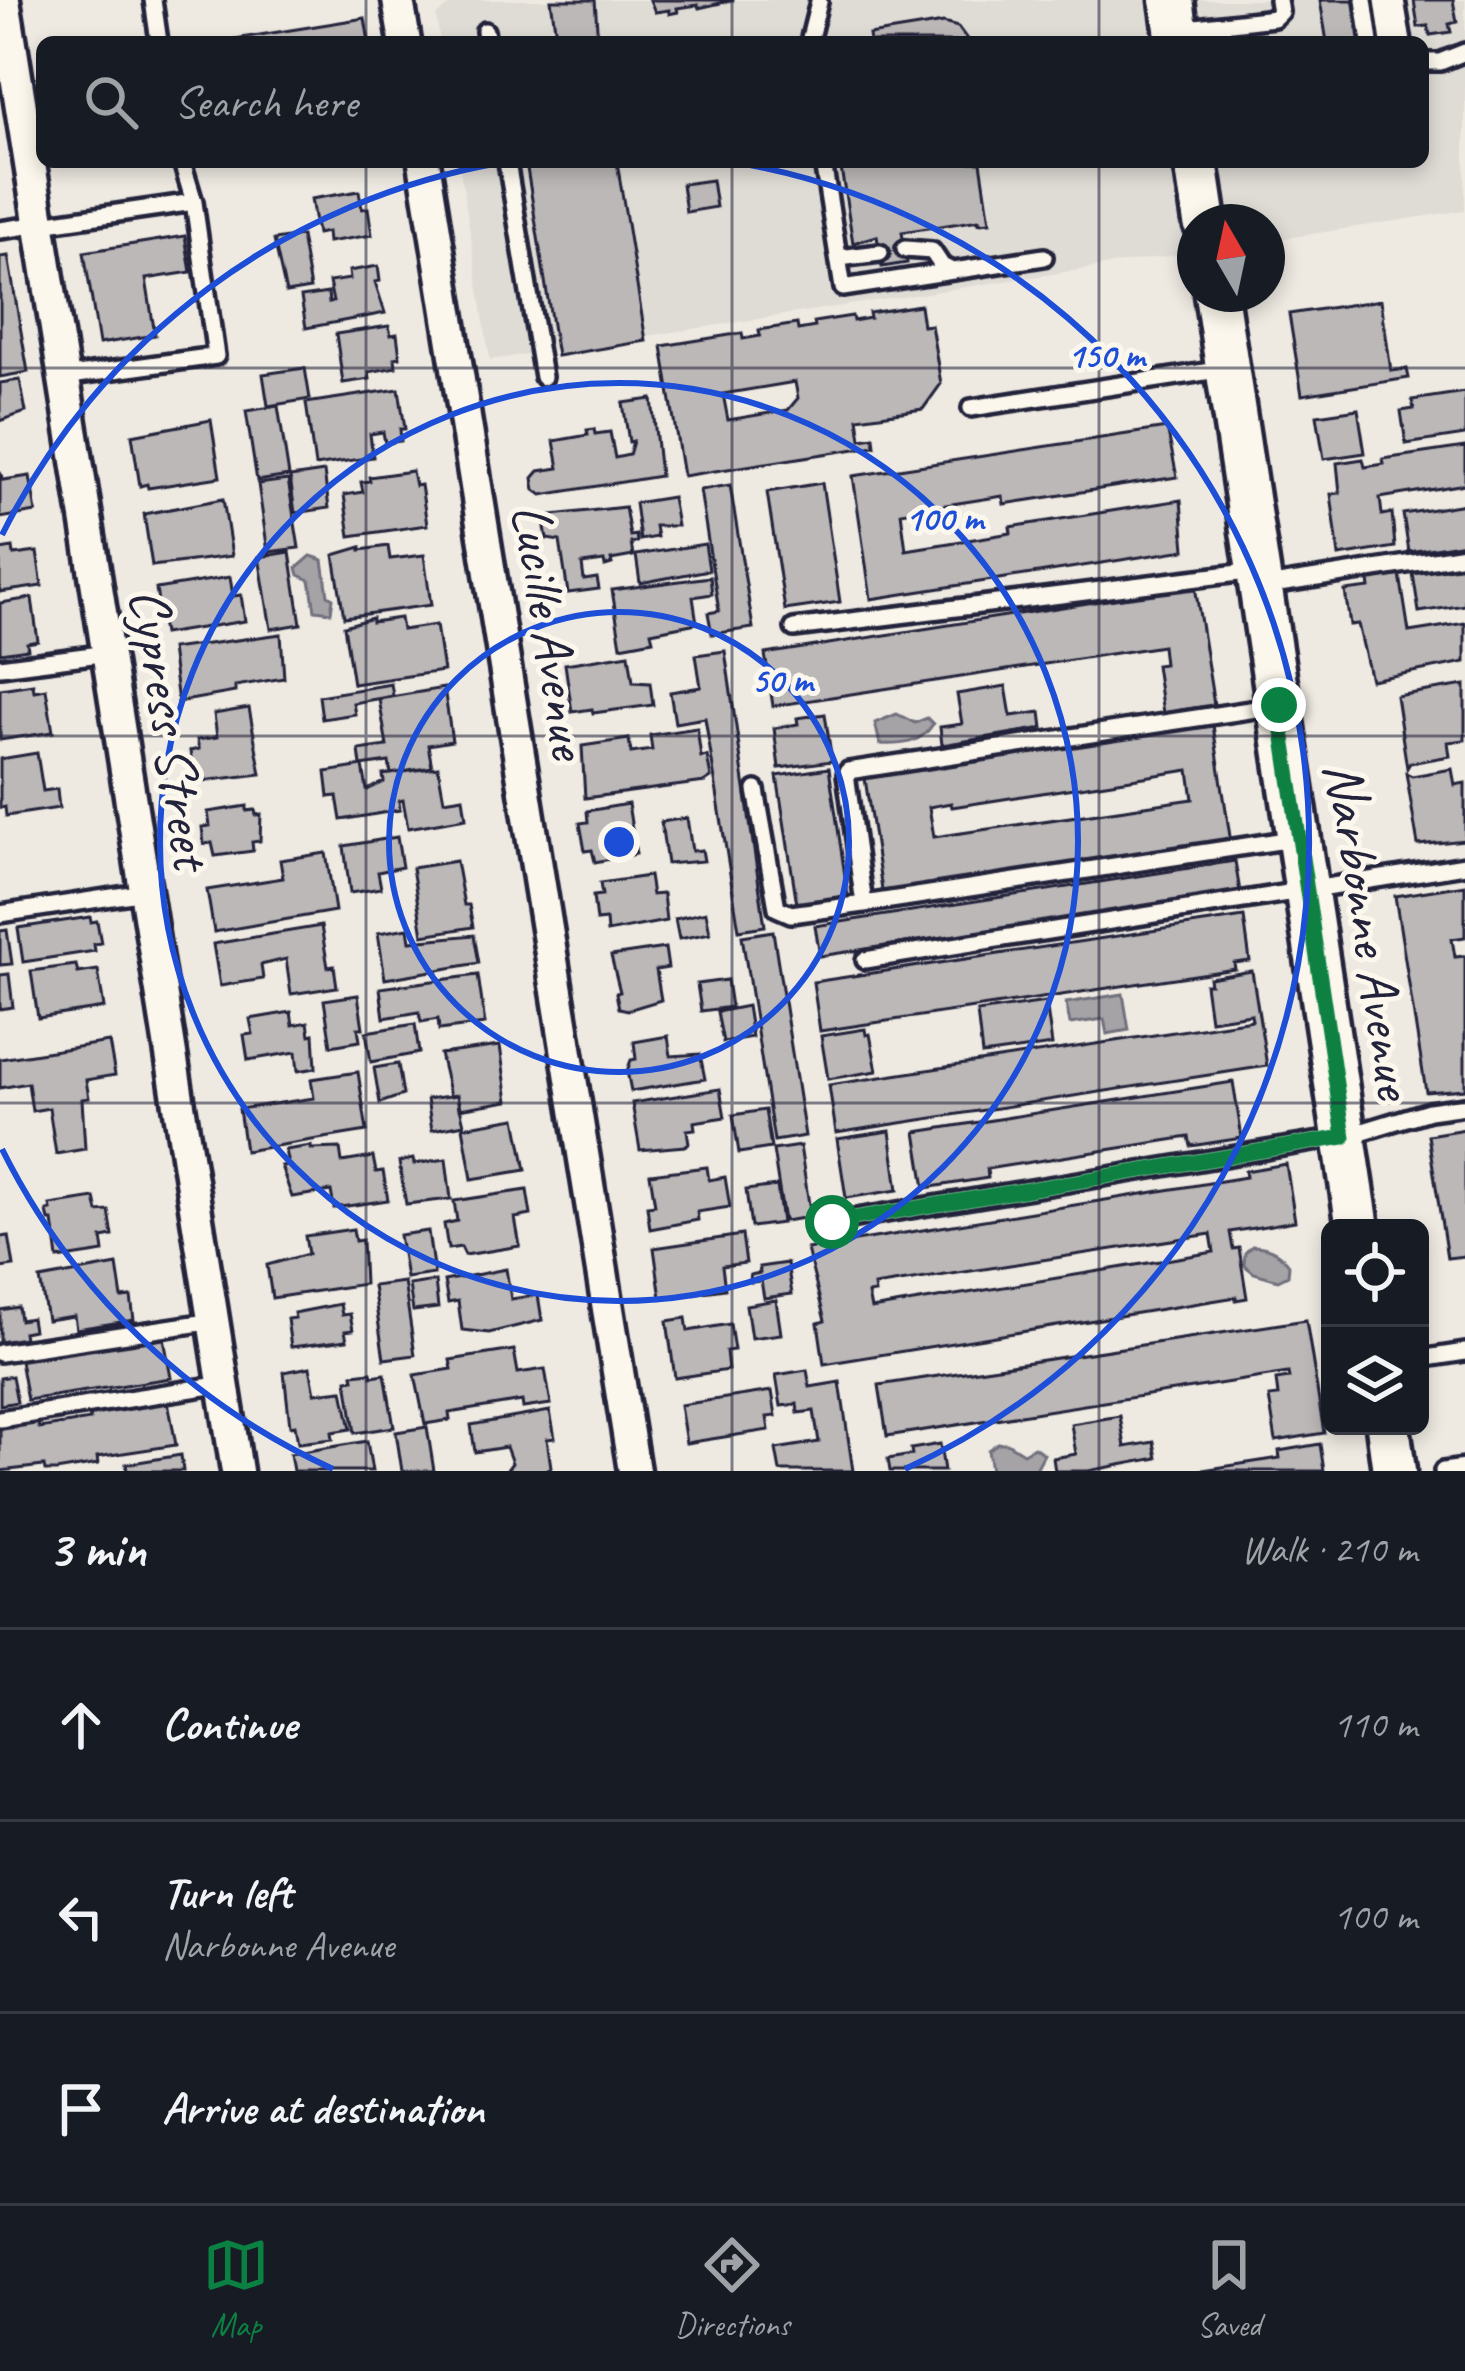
<!DOCTYPE html>
<html lang="en">
<head>
<meta charset="utf-8">
<style>
	:root { --surface:#171b24; --page:#242831; --text:#f1f3f6; --muted:#9ea1a6; --line:#363941; --accent:#0b8043 }
	body { margin:0; font-family:Caveat,sans-serif; background:var(--page); color:var(--text) }
	.controls { position:absolute; right:36px; bottom:36px; display:grid; overflow:hidden; border-radius:18px; box-shadow:0 6px 18px #0003 }
	.controls button { width:108px; height:108px; display:grid; place-items:center; padding:0; border:0; border-bottom:3px solid var(--line); background:var(--surface); color:var(--text); font:60px sans-serif }
	.compass { position:absolute; left:1177px; top:204px; width:108px; height:108px; border-radius:50%; background:var(--surface); box-shadow:0 6px 18px #0003; rotate:351deg }
	.stop { position:absolute; width:36px; height:36px; margin:-27px; border:9px solid #0b8043; border-radius:50%; background:#fff }
	.stop.end { background:#0b8043; border-color:#fff; box-shadow:0 3px 12px #0008 }
	.list { margin:0; padding:0; list-style:none }
	h2 { display:flex; justify-content:space-between; align-items:center; height:156px; margin:0; padding:0 48px; font-size:51px }
	h2 small { font-size:39px; font-weight:400; color:var(--muted) }
	.list li { display:grid; grid-template-columns:78px 1fr auto; gap:36px; align-items:center; box-sizing:border-box; height:192px; padding:0 48px; border-top:3px solid var(--line) }
	.list b { display:block; font-size:45px; white-space:nowrap }
	.list p { margin:0; font-size:39px; white-space:nowrap; color:var(--muted) }
	.list em { font-size:39px; font-style:normal; color:var(--muted) }
	.icon { flex:none; width:66px; height:66px; fill:none; stroke:currentColor; stroke-width:2; stroke-linecap:round; stroke-linejoin:round }
	.map { position:relative; flex:none; width:1465px; height:1471px; overflow:hidden }
	.search { position:absolute; background:var(--surface); box-shadow:0 6px 18px #0003; left:36px; right:36px; top:36px; height:132px; display:flex; align-items:center; gap:30px; box-sizing:border-box; padding:0 42px; border-radius:18px; color:var(--muted); font-size:45px }
	.sheet { height:732px; background:var(--surface) }
	nav { display:flex; justify-content:space-around; align-items:center; box-sizing:border-box; height:168px; border-top:3px solid var(--line); background:var(--surface); font-size:33px; color:var(--muted) }
	nav a { display:grid; justify-items:center; gap:6px }
	nav .on { color:var(--accent) }
	.map>svg:first-child { display:block }
	.built { fill:#dfdbd5 }
	.water { fill:#a6a3a7; stroke:#716f7c; stroke-width:3 }
	.building { fill:#bcb8b8; stroke:#22223b; stroke-width:3; fill-rule:evenodd }
	.lines { fill:none; stroke-linecap:round; stroke-linejoin:round }
	.service-casing { stroke:#22223b; stroke-width:24 }
	.minor-casing { stroke:#22223b; stroke-width:39 }
	.secondary-casing { stroke:#22223b; stroke-width:51 }
	.service { stroke:#fbf7ec; stroke-width:15 }
	.minor { stroke:#fbf7ec; stroke-width:30 }
	.secondary { stroke:#fbf7ec; stroke-width:42 }
	.route { stroke:#0b8043; stroke-width:15 }
	.grid { fill:none; stroke:#22223b; stroke-width:3; stroke-opacity:0.55 }
	.ring { fill:none; stroke:#1d4ed8; stroke-width:6 }
	.labels { text-anchor:middle; dominant-baseline:central; stroke-width:10; stroke-linejoin:round; paint-order:stroke }
	.street-label { font-size:57px; fill:#22223b; stroke:#fbf7ec }
	.centre { fill:#1d4ed8; stroke:#fbf7ec; stroke-width:6 }
	.ring-label { font-size:36px; text-anchor:middle; font-weight:bold; fill:#1d4ed8; stroke:#fbf7ec; stroke-width:10; stroke-linejoin:round; paint-order:stroke }
</style>
</head>
<body>
<div class="map">
<svg width="1465" height="1471" viewBox="0 0 1465 1471">
	<rect width="100%" height="100%" fill="#eeeae2"/>
	<filter id="ink" filterUnits="userSpaceOnUse"><feTurbulence type="fractalNoise" baseFrequency=".00833" numOctaves="2"/><feDisplacementMap in="SourceGraphic" scale="24" xChannelSelector="R" yChannelSelector="G"/><feConvolveMatrix kernelMatrix="1 2 1 2 8 2 1 2 1" color-interpolation-filters="sRGB"/></filter>
	<g filter="url(#ink)">
		<path class="built" d="M456,0h1009v210l-198,31v-19h-72v30l-705,108 -31,-198h964v-120h-983l-4,-26z"/>
		<path class="water" d="M311,556l12,4 5,35 5,3 -2,14 -16,-2 -5,-30 -11,-5 -2,-7z
			M897,714l18,9 12,-5 6,6c-12,20 -31,21 -53,20l-5,-21z
			M1123,994l6,36 -22,4 -3,-15 -34,5 -4,-21z
			M1252,1246c16,0 28,6 37,19l-1,10 -10,5 -24,-7 -10,-8 1,-12z
			M998,1443h9l16,10 11,-6 10,7 -8,15 -45,2 -3,-21z"/>
		<path class="building" d="M551,0h44l3,42h-47l5,-7z
			M650,0h84l-35,8 -1,-3 -21,3 1,4 -9,2v-4l-14,2z
			M1320,0h36l7,42h-36z
			M1414,0h39l4,22 -8,2 2,8 -21,3 -2,-9 -10,1z
			M365,18l4,24h-153z
			M943,23l15,4 11,15h-99l-1,-7z
			M526,162h91l29,179 -89,15z
			M840,162h141l9,60 -11,1v-3l-77,12 5,31 -25,4 -5,-31 -24,7z
			M712,180l4,27 -30,5 -4,-28z
			M359,191l3,18 6,-1 4,27 -44,7 -1,-10 -10,2 -6,-35z
			M185,236l6,36 -45,7 9,56 -56,9 -15,-92z
			M301,236l9,53 -24,4 -12,-53z
			M8,256l20,116 -28,5v-120z
			M378,266l2,15 -5,1 10,31 -79,15 -5,-31 27,-4 1,10 4,-1 -4,-20 21,-3 -1,-8z
			M1381,300l10,71 16,-2 2,9 -107,17 -13,-81z
			M920,305l3,21 8,-1 10,59 -18,25 -65,9 3,21 13,-2 1,9 -192,30 -21,-130 80,-13 1,6 17,-3 -1,-6 38,-6 1,6 17,-3 -1,-5 38,-6 1,5 17,-3 -1,-5zM795,382l3,16 -10,12 -60,10 -5,-26z
			M389,326l2,9 6,-1 3,23 -5,1 1,9 -27,5 1,7 -27,4 -7,-49z
			M305,368l5,31 -42,7 -5,-32z
			M20,380l6,32 -26,9v-38z
			M399,389l6,40h-5l1,12 -16,2 -2,-11 -13,2 3,23 -58,9 -9,-63z
			M1465,392v43l-59,9 -5,-33 13,-2 -2,-9z
			M652,399l8,77 -118,19 -7,-5 -2,-12 6,-7 20,-3 -5,-27 34,-6 -1,-5 7,-1 1,5 15,-2 5,26 14,-3 4,-14 -4,1 -6,-39z
			M278,406l11,70 -32,5 -11,-70z
			M1358,409l7,44 -41,6 -7,-44z
			M211,420l9,57 -72,11 -1,-4 -7,2 -8,-51z
			M1167,428l10,49 -173,27 -1,-8 -102,16 5,38 105,-17 -1,-6 171,-27 4,50 -314,49 -18,-123z
			M1465,447v37l-85,14 2,17 10,-2 3,34 -56,9 -8,-62 9,-1 -3,-30 26,-4 2,8 19,-3 -1,-5z
			M412,471l3,15 6,-1 6,40 -77,11 -6,-41 19,-3 -2,-10 9,-1 -1,-4z
			M0,472l3,8 27,-4 6,36 -36,6z
			M324,472l5,36 -34,5 -5,-36z
			M288,480l11,68 -31,4 -10,-68z
			M822,483l18,119 -55,8 -18,-118z
			M730,485l23,143 -41,6 -4,-21 11,-2 -19,-121z
			M672,497l5,29h-22l2,11 -17,3 -5,-37z
			M223,499l9,57 -80,10 -8,-52z
			M1465,504v39l-56,9 -6,-38z
			M625,507l5,29 6,-1 1,7 -6,1 2,13 -22,4 1,4 -7,2 -1,-5 -22,3 2,16 13,-2 2,11 -31,4 -8,-52 -13,-2 -4,-23z
			M705,544l4,26 -69,13 -4,-28z
			M388,546l2,13 34,-4 7,50 -87,12 -10,-62 27,-8v3z
			M13,548l1,7 23,-3 5,34 -42,6v-42z
			M290,552l11,72 -30,5 -12,-72z
			M1465,566v39l-46,7 -6,-38z
			M1400,575l9,57 56,-9v39l-94,18 -13,-56 -8,1 -5,-34 25,-3 -1,-8z
			M230,577l3,19 8,-1 4,26 -82,13 -7,-45z
			M710,577l2,17 -19,3 4,26 -46,9 2,8 -32,6 -9,-56z
			M1195,586l19,119 -51,8 -7,-48 8,-1 -2,-18 -389,60 -8,-52z
			M32,598l6,43 -11,2 1,6 -28,4v-50z
			M372,618v4l28,-4 2,12 34,-5 7,46 -90,13 -9,-58z
			M281,634l3,44 -49,8v6l-57,10 -7,-53z
			M725,651l40,275 -26,4 -34,-212 -30,5 -5,-31 31,-5 -5,-32z
			M629,654l4,28 17,1 3,22 -60,8 -1,-4 -20,3 -7,-48z
			M33,684l1,7 12,-2 7,43 -53,8v-51z
			M391,684l2,12 -40,7 2,11 -33,5 -3,-23z
			M1465,685v55l-17,2 2,14 -40,7 -3,5 -11,-72z
			M1006,686l5,30 30,-4 2,16 -101,17 -2,-18 22,-3 -5,-30z
			M444,688l8,53 -24,4 4,22 -41,7 -2,-12 -28,4 -2,-16 28,-4 -8,-47z
			M249,708l12,66 -59,7 -1,-11 -8,2 -3,-21 9,-2 -2,-9 20,-3 -3,-23z
			M825,714l7,47 -53,7 -5,-40 24,-4 -1,-6z
			M1212,719l19,124 -348,54 -19,-125zM1189,770l4,29 -259,38 -5,-30 22,-4 1,4z
			M697,728l4,29 6,-1 4,22 -6,4 -120,16 -3,-52 47,-7 2,14 21,-3 -2,-15z
			M37,753l6,38 14,-2 2,19 -53,8 -1,-9 -5,1v-49z
			M363,766l4,24 17,-8 -1,-7 55,-8 6,33 19,-3 3,21 -58,10 -5,-28 -4,1 1,9 -59,10 -4,-24 -8,1 -3,-25z
			M829,768l19,128 -51,8 -20,-128z
			M1452,769l3,16 10,-2v57l-47,5 -12,-72 6,3z
			M628,804l8,50 -41,8 -3,-12 -7,1 -5,-28 8,-1 -1,-11z
			M247,806v5l8,-1 1,5 5,-1 -1,27 -8,1 1,9 -38,5 -3,-13 -8,1 -2,-17 8,-1 -2,-14z
			M687,818l5,33 10,-1 2,11 -37,3 -6,-42z
			M397,837l5,30 -24,5 3,16 -31,5 -6,-47z
			M326,853l9,58 -121,21 -7,-42 76,-12 -3,-18z
			M456,861l8,44h5l4,22 -50,8 -11,-67z
			M1235,861l5,31 -420,64 -5,-30z
			M649,876l3,19 11,-1 3,27 -59,11 -1,-12 -10,1 -3,-25 9,-1 -2,-12z
			M1465,885v52l-13,2 3,18 10,-1v133l-39,3 -31,-196z
			M706,912l4,21 -31,6 -4,-20z
			M90,917l1,5 6,-1 4,22 -7,1 1,7 -72,11 -5,-34z
			M1244,917l6,44 -16,2 1,6 -415,62 -7,-49z
			M321,926l7,41 6,-1 3,21 -46,7 -5,-35 -25,6 2,14 -43,7 -7,-42z
			M408,928l2,13 64,-6 5,28 -94,16 -7,-46z
			M7,930l5,34 -12,1v-34z
			M773,931l32,205 -31,5 -32,-205z
			M665,948l3,20 -12,2 5,30 -33,10 -9,-2 -3,-15 4,-1 -9,-36z
			M76,965l2,8 20,-3 6,38 -66,10 -7,-47z
			M1252,971l15,95 -431,67 -7,-48 423,-65 -1,-6 -41,6 -5,-36h5l-1,-6z
			M9,974l4,33 -13,2v-34z
			M478,975l7,49 -46,6 -1,-11 -17,3 -2,-10 -35,6 -4,-30z
			M727,980l4,27 -30,4 -4,-27z
			M358,995l5,33h-5l2,13 -29,5 -7,-46z
			M1046,1002l6,43 -70,10 -5,-43z
			M747,1006l5,31 -29,5 -6,-30z
			M291,1012l2,13 15,-3 2,13 4,-1 2,34 -18,3 -2,-19 -48,8 -4,-25 9,-1 -3,-15z
			M415,1024l4,29 -48,9 -5,-30z
			M865,1029l1,6 4,-1 7,37 -49,8 -7,-43z
			M668,1036l3,20 29,-2 5,25 -74,12 -4,-20 4,-11 5,-1 -2,-17z
			M109,1042l6,33 -29,5 3,18 -7,1 3,50 -29,5 -7,-46 -17,3 -4,-28 -28,5v-29z
			M500,1046l8,55 -49,8 -2,-14 -7,1 -10,-42z
			M398,1064l5,31 -23,8 -6,-35z
			M358,1072l9,59 -122,20 -6,-42 75,-11 -3,-19z
			M1233,1082l9,56 -51,8 -2,-9 -202,32 1,9 -63,10 -9,-56z
			M720,1089l5,28 -31,5 1,7 -8,1 2,13 -4,3 -45,4 -8,-47z
			M457,1095l7,29 -32,6 -5,-31z
			M765,1110l6,38 -32,5 -6,-38z
			M516,1118l10,52 -54,9 -9,-52z
			M1465,1129v127l-18,2 -19,-123z
			M890,1131l8,59 -52,8 -9,-59z
			M311,1146v3l29,-1 2,14 31,-5 3,15 7,-1 5,29 -54,8 -3,-17 -39,6 -11,-31 7,-1 -3,-15z
			M800,1146l11,71 -27,4 -11,-71z
			M413,1159l1,5 32,-5 5,40 -45,5 -7,-42z
			M1286,1164l9,57 -65,11 3,17 6,-1 8,50 -11,2v-3l-412,67 -6,-41 7,-2 -18,-72 439,-72 -1,-6zM1211,1234l3,18 -343,57 -3,-15 7,-1 -1,-7z
			M707,1167l2,13 16,-3 5,30 -33,5 1,8 -48,9 -3,-23 8,-1 -5,-31z
			M777,1186l5,37 -31,4 -5,-37z
			M527,1190l4,25 -16,3 5,28 -55,9 -4,-8 -13,2 -4,-25 13,-3 -3,-20z
			M95,1198l3,14 11,-1 4,25 -11,2 2,14 -46,7 -5,-38h-4l-2,-10 4,-1 -1,-5z
			M353,1229l2,12 7,-1 2,44 -92,14 -5,-33 41,-11 -3,-18z
			M428,1231l6,43 -28,4 -7,-43z
			M742,1235l4,28 -24,3 3,23 -64,9 -7,-50z
			M9,1236l5,30 -14,2v-31z
			M787,1263l5,31 -28,4 -3,-17 -10,1 -1,-7 10,-2 -1,-6z
			M117,1265l5,33 9,-1 3,23 -58,9 -2,-13 -27,4 -7,-41z
			M506,1269l5,30 27,-4 4,25 -53,13 -27,-3 -4,-29 -10,2 -4,-22z
			M435,1281l3,27 -25,3 -4,-26z
			M404,1282l11,73 -31,4 -11,-73z
			M776,1300l5,34 -30,4 -5,-33z
			M340,1304l2,11 8,-1 3,16 -8,1 2,9 -56,7 -4,-28 8,-1 -1,-5z
			M18,1307l2,13 11,-2 2,12 -10,2 1,6 -24,4v-32z
			M686,1318l2,13 42,-7 4,26 -8,1 2,19 -53,8 -8,-57z
			M1306,1320l18,113 -48,8 -7,-44 9,-1 -2,-16 13,-2 -1,-5 -401,63 -8,-51z
			M163,1332l8,46 -144,22 -8,-45z
			M514,1350l4,23 27,-4 6,35 -28,4 -1,-7 -73,12 1,7 -25,4 -10,-49 37,-6 -2,-9z
			M310,1367l5,26 28,-3 8,39 -19,3 1,7 -35,4 -3,-18 -5,1 -6,-54z
			M807,1370l3,17 30,-5 13,89h-73l-4,-22 43,-7 -5,-31 -16,2 -1,-9 -16,2 -5,-31z
			M371,1372l1,4 13,-2 9,53 -39,6 -8,-53 7,-1 -1,-5z
			M12,1376l5,26 -17,3v-27z
			M772,1391l4,25 -9,1 2,13 -83,13 -6,-38z
			M168,1401l8,44 -79,12 1,7 -42,7h-11l-1,-5 -44,5v-43l38,-6 1,6 51,-8 -1,-6z
			M550,1411l5,27 -8,1 4,28 -6,4h-39l6,-8 -6,-16 -31,5 -4,-27z
			M1120,1416l5,31 29,-5 3,16 -69,13h-33l-2,-13 23,-4 -5,-30z
			M427,1427l7,44h-32l-6,-39z
			M367,1441l5,30h-79l-3,-17z
			M940,1444l4,27h-54l-2,-12 24,-4 -1,-6z
			M1320,1444l4,27h-128l84,-13 -1,-7z
			M181,1455l2,16h-56l-1,-7z"/>
		<g class="lines">
			<defs>
				<path id="service" d="M153,0l6,42
					M1364,0l6,42
					M1383,0l6,42
					M1396,0l7,42
					M1179,29l95,-11 6,-6 -2,-12
					M485,31l2,11
					M809,42l10,-40
					M1423,62h17l25,-10
					M507,162l36,215
					M823,162l20,126 201,-31
					M0,230l194,-28
					M905,249l27,2 10,15 10,5
					M839,258l41,-5
					M63,377l153,-21 -22,-154 -12,-40
					M971,408l253,-39
					M1266,586l199,-31
					M794,628l461,-57
					M0,667l108,-14
					M1276,706l-428,65 -2,3 18,130 435,-66
					M756,790l21,118 14,6 73,-10
					M0,914l145,-22
					M865,960l600,-95
					M832,1222l512,-85 85,-26 36,-5
					M0,1353l214,-32
					M1420,1359l45,-7
					M0,1419l224,-35
					M1443,1471l22,-3"/>
				<path id="minor" d="M4,0l233,1471
					M398,0l7,42
					M424,162l210,1309"/>
				<path id="secondary" d="M1172,0l6,42
					M1196,162l9,60
					M1216,294l142,934
					M1388,1426l6,45"/>
			</defs>
			<use href="#service" class="service-casing"/>
			<use href="#minor" class="minor-casing"/>
			<use href="#secondary" class="secondary-casing"/>
			<use href="#service" class="service"/>
			<use href="#minor" class="minor"/>
			<use href="#secondary" class="secondary"/>
		</g>
	</g>
	<g class="lines" filter="url(#ink)">
		<path class="route" d="M832,1222l512,-85 -65,-432"/>
	</g>
	<path class="grid" d="M366,0v42M732,0v42M1099,0v42M366,162v1309M732,162v1309M1099,162v1309M0,368h1465M0,736h1465M0,1103h1465"/>
	<g class="ring">
		<circle cx="619" cy="842" r="230"/>
		<circle cx="619" cy="842" r="459"/>
		<path d="M333 1469A689 689 0 0 1 2 1149M2 535A689 689 0 0 1 505 162M733 162A689 689 0 0 1 905 1469"/>
	</g>
	<g class="labels">
		<g class="street-label">
			<text transform="translate(551 631) rotate(81)">Lucille Avenue</text>
			<text transform="translate(171 728) rotate(81)">Cypress Street</text>
			<text transform="translate(1370 930) rotate(81)">Narbonne Avenue</text>
		</g>
	</g>
	<circle cx="619" cy="842" r="18" class="centre"/>
	<g class="ring-label">
		<text x="1106" y="367">150 m</text>
		<text x="944" y="530">100 m</text>
		<text x="782" y="692">50 m</text>
	</g>
</svg>
<div class="controls">
<button><svg class="icon" aria-label="locate" viewBox="0 0 24 24"><circle cx="12" cy="12" r="6"/><path d="M12 2v4M12 18v4M2 12h4M18 12h4"/></svg></button>
<button><svg class="icon" aria-label="layers" viewBox="0 0 24 24"><path d="M12 4l9 5-9 5-9-5zM3 14l9 5 9-5"/></svg></button>
</div>
<svg class="compass" viewBox="-18 -18 36 36"><path d="M0-13l5 13h-10z" fill="#e53935"/><path d="M0 13l5-13h-10z" fill="#9ea1a6"/></svg>
<div class="stop" style="left:832px;top:1222px"></div>
<div class="stop end" style="left:1279px;top:705px"></div>
<div class="search"><svg class="icon" aria-label="search" viewBox="0 0 24 24"><circle cx="10" cy="10" r="6"/><path d="M15 15l6 6"/></svg>Search here</div>
</div>
<section class="sheet">
<h2>3 min<small>Walk · 210 m</small></h2>
<ul class="list">
<li><svg class="icon" aria-label="ahead" viewBox="0 0 24 24"><path d="M12 20V5M6 11l6-6 6 6"/></svg><div><b>Continue</b></div><em>110 m</em></li>
<li><svg class="icon" aria-label="left" viewBox="0 0 24 24"><path d="M17 20v-9H6M10 6l-5 5 5 5"/></svg><div><b>Turn left</b><p>Narbonne Avenue</p></div><em>100 m</em></li>
<li><svg class="icon" aria-label="arrive" viewBox="0 0 24 24"><path d="M6 21V4h12l-3 4 3 4H6"/></svg><div><b>Arrive at destination</b></div></li>
</ul>
</section>
<nav>
<a class="on"><svg class="icon" aria-label="map" viewBox="0 0 24 24"><path d="M3 6l6-2 6 2 6-2v14l-6 2-6-2-6 2zM9 4v14M15 6v14"/></svg>Map</a>
<a><svg class="icon" aria-label="directions" viewBox="0 0 24 24"><path d="M12 3l9 9-9 9-9-9zM9 14v-3h6M13 9l2 2-2 2"/></svg>Directions</a>
<a><svg class="icon" aria-label="saved" viewBox="0 0 24 24"><path d="M7 4h10v16l-5-4-5 4z"/></svg>Saved</a>
</nav>
</body>
</html>
